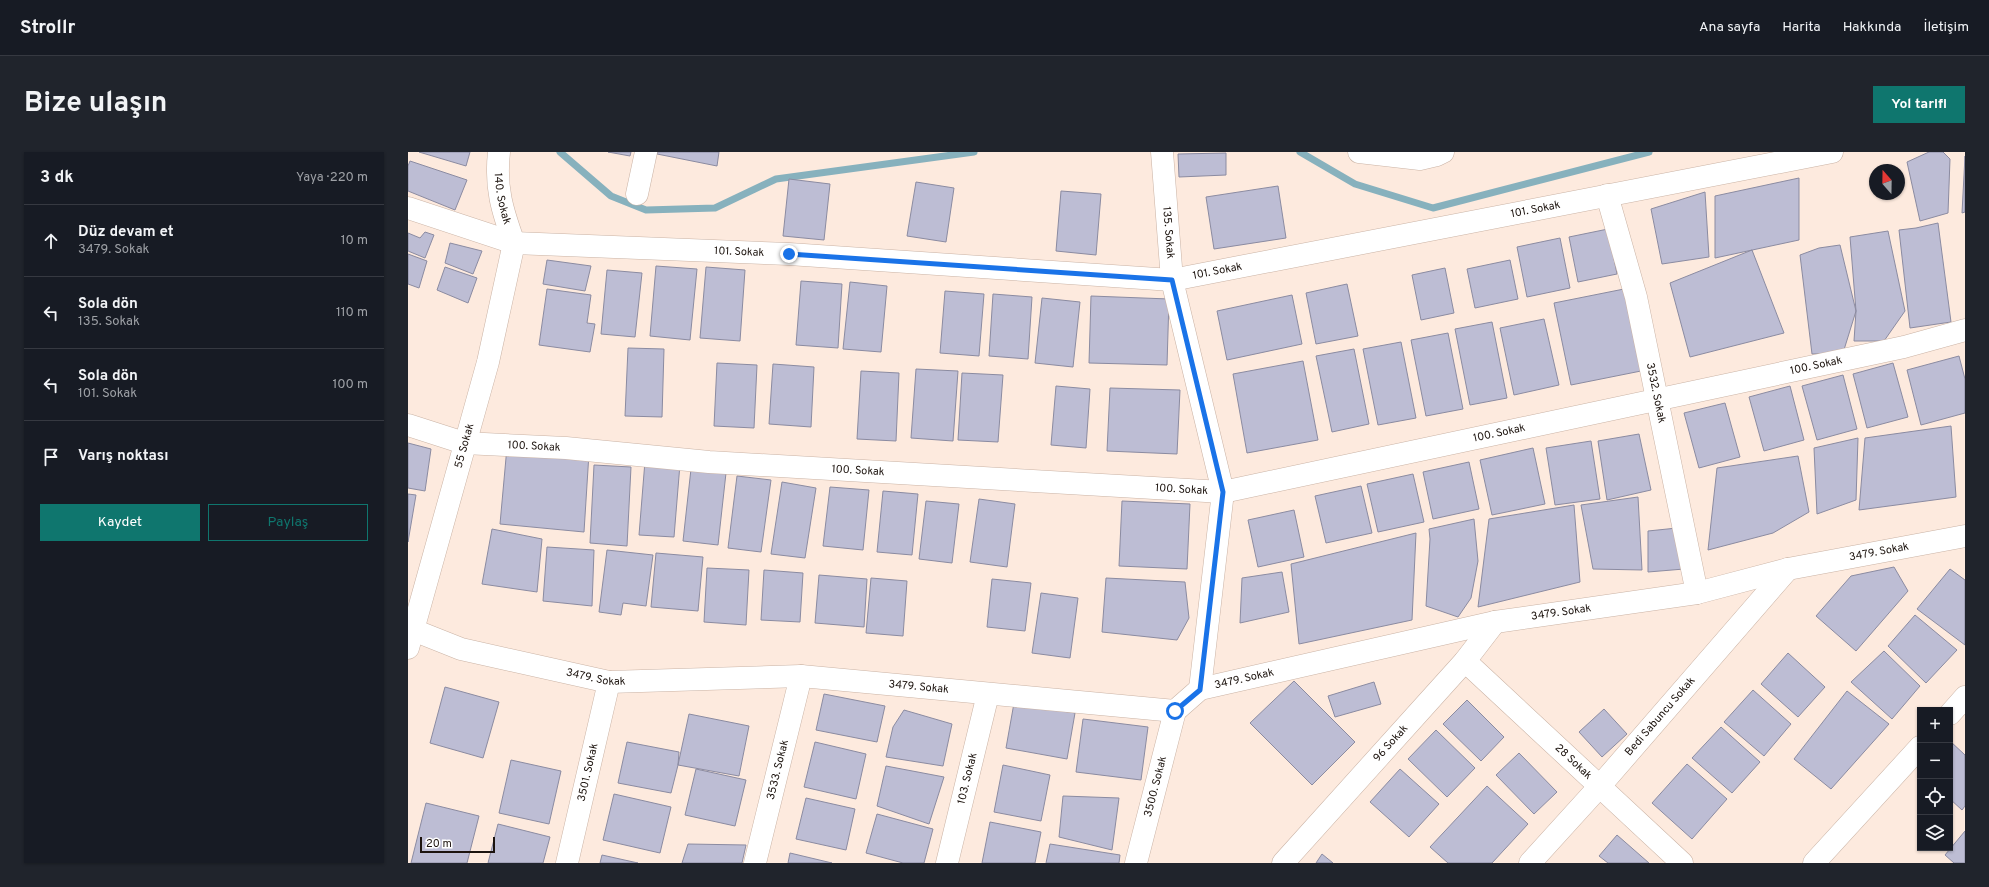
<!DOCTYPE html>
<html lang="tr">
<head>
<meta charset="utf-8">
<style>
	:root { --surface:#171b24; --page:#20242c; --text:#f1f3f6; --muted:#9ea1a6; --line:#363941; --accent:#0f766e }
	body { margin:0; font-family:Overpass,sans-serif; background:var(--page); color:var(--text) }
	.controls { position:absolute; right:12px; bottom:12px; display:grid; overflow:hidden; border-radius:0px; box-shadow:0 1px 3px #0004 }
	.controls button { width:36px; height:36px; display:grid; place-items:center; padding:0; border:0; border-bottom:1px solid var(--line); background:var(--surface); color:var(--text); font:20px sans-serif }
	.compass { position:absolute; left:1461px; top:12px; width:36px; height:36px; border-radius:50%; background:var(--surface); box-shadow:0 1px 3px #0004; rotate:340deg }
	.scale { position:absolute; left:12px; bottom:10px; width:75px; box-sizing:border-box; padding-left:4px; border:2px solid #1c130e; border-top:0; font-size:11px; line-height:14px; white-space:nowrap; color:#1c130e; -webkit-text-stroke:3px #fff; paint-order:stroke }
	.stop { position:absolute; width:12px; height:12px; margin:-9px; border:3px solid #1a73e8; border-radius:50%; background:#fff }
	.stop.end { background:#1a73e8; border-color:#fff; box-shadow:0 1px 4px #0008 }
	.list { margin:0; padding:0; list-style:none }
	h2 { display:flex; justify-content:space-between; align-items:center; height:52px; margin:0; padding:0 16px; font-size:17px }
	h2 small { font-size:13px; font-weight:400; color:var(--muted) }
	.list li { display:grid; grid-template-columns:26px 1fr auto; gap:12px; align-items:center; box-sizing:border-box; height:72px; padding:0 16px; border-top:1px solid var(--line) }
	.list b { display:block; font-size:15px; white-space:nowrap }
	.list p { margin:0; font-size:13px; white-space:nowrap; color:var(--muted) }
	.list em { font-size:13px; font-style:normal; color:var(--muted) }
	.actions { display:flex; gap:8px; padding:12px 16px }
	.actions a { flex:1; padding:9px 0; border:1px solid var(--accent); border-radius:0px; text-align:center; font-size:14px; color:var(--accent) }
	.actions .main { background:var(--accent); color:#fff }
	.icon { flex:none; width:22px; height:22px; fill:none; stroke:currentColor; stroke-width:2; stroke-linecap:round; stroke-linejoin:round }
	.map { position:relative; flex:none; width:1557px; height:711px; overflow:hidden; border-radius:0px }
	header { display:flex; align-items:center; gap:24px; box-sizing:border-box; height:56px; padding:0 20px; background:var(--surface); border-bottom:1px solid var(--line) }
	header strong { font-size:19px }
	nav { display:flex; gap:22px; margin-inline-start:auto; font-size:14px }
	.intro { display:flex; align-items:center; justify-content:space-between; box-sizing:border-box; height:96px; padding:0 24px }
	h1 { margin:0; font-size:28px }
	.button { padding:10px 18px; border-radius:0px; background:var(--accent); color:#fff; font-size:14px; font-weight:700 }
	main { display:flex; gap:24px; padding:0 24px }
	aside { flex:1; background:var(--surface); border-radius:0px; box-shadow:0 1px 3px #0004 }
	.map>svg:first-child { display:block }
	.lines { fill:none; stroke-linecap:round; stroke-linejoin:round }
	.stream { stroke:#87b1bd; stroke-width:7 }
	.building { fill:#bdbdd4; stroke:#8b8ba1 }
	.street-casing { stroke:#cab3a5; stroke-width:23 }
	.street { stroke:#fff; stroke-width:22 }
	.route { stroke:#1a73e8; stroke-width:5 }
	.labels { text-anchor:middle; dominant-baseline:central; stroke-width:3.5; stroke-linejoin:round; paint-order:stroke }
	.street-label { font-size:11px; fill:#1c130e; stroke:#fff }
</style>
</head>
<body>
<header>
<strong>Strollr</strong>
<nav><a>Ana sayfa</a><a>Harita</a><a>Hakkında</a><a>İletişim</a></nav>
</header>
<div class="intro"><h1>Bize ulaşın</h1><a class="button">Yol tarifi</a></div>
<main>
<aside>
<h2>3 dk<small>Yaya · 220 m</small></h2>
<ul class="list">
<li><svg class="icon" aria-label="ahead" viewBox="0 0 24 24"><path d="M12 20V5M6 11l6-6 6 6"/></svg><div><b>Düz devam et</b><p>3479. Sokak</p></div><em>10 m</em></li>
<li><svg class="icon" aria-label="left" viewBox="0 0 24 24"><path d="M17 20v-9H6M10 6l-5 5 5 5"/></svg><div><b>Sola dön</b><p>135. Sokak</p></div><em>110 m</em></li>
<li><svg class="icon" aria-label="left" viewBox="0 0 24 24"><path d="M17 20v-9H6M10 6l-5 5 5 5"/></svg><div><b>Sola dön</b><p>101. Sokak</p></div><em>100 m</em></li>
<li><svg class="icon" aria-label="arrive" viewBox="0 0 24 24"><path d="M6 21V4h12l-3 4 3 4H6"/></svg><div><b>Varış noktası</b></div></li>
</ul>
<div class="actions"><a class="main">Kaydet</a><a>Paylaş</a></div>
</aside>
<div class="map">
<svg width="1557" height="711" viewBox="0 0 1557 711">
	<rect width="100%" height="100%" fill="#fdeade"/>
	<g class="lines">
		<path class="stream" d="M152,0l51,44 35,14 69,-2 61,-29 198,-27
			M892,0l55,32 78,24 216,-56"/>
	</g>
	<path class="building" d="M11,0h51l-4,14z
		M200,0h23l-1,4z
		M249,0h62l-2,14 -60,-12z
		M1521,0h14l7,7 -2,54 -28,8 -13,-59z
		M818,1v22l-47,2 -1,-23z
		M1557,4v56l-3,1z
		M2,9l57,19 -12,30 -47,-19v-25z
		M1391,26v62l-84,18v-62z
		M381,27l41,5 -6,56 -41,-4z
		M508,30l38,6 -8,54 -39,-6z
		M870,34l8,52 -72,11 -8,-52z
		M653,39l40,3 -5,61 -40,-4z
		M1297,40l4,65 -47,7 -11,-55z
		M1530,71l13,99 -41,6 -11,-98 17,-2z
		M1200,77l9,45 -39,8 -9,-45z
		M1480,79l17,80 -21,30h-30l2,-30 -6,-74z
		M17,80l9,3 -9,23 -17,-7v-18l12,5z
		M1152,86l10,50 -43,9 -10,-50z
		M42,91l32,8 -9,23 -28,-11z
		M1432,93l16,66 -13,42 -31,1 -12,-99 19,-7z
		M1344,98l32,83 -94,24 -20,-74z
		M0,102l19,7 -8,27 -11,-4z
		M139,108l44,6 -6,25 -42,-7z
		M1102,108l8,39 -43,9 -8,-39z
		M248,114l41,3 -7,71 -40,-4z
		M37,115l32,11 -9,25 -31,-13z
		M298,115l39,3 -5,71 -40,-3z
		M1037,116l9,45 -33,7 -9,-45z
		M199,118l35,3 -7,64 -34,-3z
		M393,129l41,3 -4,64 -42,-3z
		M442,130l37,4 -6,66 -38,-3z
		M939,132l11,52 -42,8 -10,-51z
		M139,137l44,6 -4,28 8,1 -5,28 -51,-7z
		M1216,137l17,82 -70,14 -17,-82z
		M537,139l39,3 -5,62 -39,-3z
		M585,142l39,3 -4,62 -39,-3z
		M884,143l10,49 -75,16 -10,-49z
		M683,144l78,3 -2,66 -78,-2z
		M634,146l38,4 -7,65 -38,-4z
		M1136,167l15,66 -45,10 -14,-67z
		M1084,170l15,76 -37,7 -15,-76z
		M1040,181l15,76 -37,7 -15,-76z
		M993,190l15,76 -38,7 -15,-76z
		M220,196l36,1 -2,68 -37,-1z
		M946,197l15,75 -37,8 -16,-76z
		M1551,204l6,23v34l-44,12 -14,-55z
		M895,209l15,79 -71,13 -14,-79z
		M309,211l40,2 -3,63 -40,-2z
		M1485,211l15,54 -41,11 -14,-54z
		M365,212l41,3 -3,60 -42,-3z
		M508,217l42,2 -5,70 -42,-3z
		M453,219l38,2 -3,68 -39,-2z
		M554,221l41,2 -5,67 -40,-2z
		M1435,223l14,54 -40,11 -15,-54z
		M648,234l34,3 -4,59 -35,-3z
		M1382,234l14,54 -40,11 -15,-54z
		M702,236l70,2 -3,64 -70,-3z
		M1317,251l15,54 -41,11 -15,-55z
		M1543,274l5,71 -97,13 6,-72z
		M1231,282l12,56 -44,10 -9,-59z
		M1450,286l-2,62 -39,14 -3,-66z
		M1183,289l9,58 -45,6 -9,-57z
		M0,291l23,6 -6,42 -17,-3z
		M99,295l82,6 -5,79 -84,-8z
		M1125,296l12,56 -53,11 -12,-55z
		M1390,304l11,56 -36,21 -65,17 9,-82z
		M237,309l35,3 -6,73 -35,-2z
		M1061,310l10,47 -46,10 -10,-47z
		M186,313l37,2 -4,79 -37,-3z
		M283,317l35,4 -8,72 -35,-4z
		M1005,322l11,48 -46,10 -11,-48z
		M329,324l34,4 -10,72 -33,-4z
		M374,330l34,6 -11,70 -34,-4z
		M953,334l11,47 -46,10 -11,-47z
		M422,335l39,3 -6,60 -40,-4z
		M475,339l35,3 -6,61 -35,-3z
		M0,342l8,1 -8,47z
		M1230,345l4,73 -49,-1 -12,-64z
		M571,347l36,5 -8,63 -37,-5z
		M518,349l33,3 -7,59 -33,-4z
		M714,349l68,3 -3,65 -68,-3z
		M1166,353l6,77 -102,25 11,-88z
		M886,358l10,47 -46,10 -10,-47z
		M1066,367l4,42 -7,37 -13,19 -32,-11 4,-67 -1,-10z
		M1269,376l7,41 -36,3v-41z
		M84,377l50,10 -5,53 -55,-8z
		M1008,381l-4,87 -113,24 -8,-80z
		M139,395l47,3 -2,56 -49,-5z
		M199,398l46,5 -7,51 -23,-3 -2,12 -22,-3z
		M248,401l47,4 -5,54 -47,-4z
		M1486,415l14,24 -52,60 -40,-35 35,-40z
		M299,416l42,2 -3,55 -42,-3z
		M1542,417l15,11v65l-48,-36z
		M356,418l39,3 -3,49 -39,-2z
		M874,420l7,40 -49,11 2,-45z
		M411,423l48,4 -3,48 -49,-4z
		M463,426l36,3 -4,55 -37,-3z
		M698,426l79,4 4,36 -12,22 -75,-8z
		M584,427l39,4 -6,48 -38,-4z
		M633,441l37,5 -8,60 -38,-5z
		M1507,463l42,35 -31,33 -38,-37z
		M1476,499l36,35 -28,33 -41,-37z
		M1380,501l37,34 -27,30 -37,-33z
		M886,529l61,61 -43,43 -62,-62z
		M966,530l7,22 -46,13 -7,-21z
		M37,535l54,15 -16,56 -53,-15z
		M1345,538l38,34 -27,32 -40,-34z
		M1439,539l42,33 -58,65 -37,-30z
		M416,542l61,12 -8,36 -61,-12z
		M1059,548l37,37 -23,24 -38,-37z
		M606,551l61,10 -8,46 -61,-11z
		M1196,557l23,25 -25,23 -23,-25z
		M496,558l48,14 -9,42 -57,-9 7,-30z
		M281,562l60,12 -10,50 -61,-11z
		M675,567l65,8 -7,53 -65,-8z
		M1313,575l39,35 -28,31 -40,-35z
		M1028,578l39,38 -28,29 -39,-38z
		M1542,589l15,14v51l-3,4 -12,-11z
		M219,590l52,10 -1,13 -7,28 -53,-10z
		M407,590l51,12 -10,45 -52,-12z
		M1111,601l38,39 -23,22 -38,-39z
		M103,608l50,11 -12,53 -50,-11z
		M1279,612l40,35 -35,40 -40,-36z
		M595,613l47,10 -9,46 -47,-9z
		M478,614l58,11 -15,47 -52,-18z
		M288,617l50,11 -11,46 -50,-11z
		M992,617l39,35 -30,33 -39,-35z
		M1079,634l41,38 -36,39h-44l-18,-16z
		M206,642l57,13 -11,46 -57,-13z
		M655,644l56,2 -7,52 -53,-13z
		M398,646l49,11 -9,41 -50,-11z
		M18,651l53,13 -12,47h-56z
		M469,662l56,15 -9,34h-21l-37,-10z
		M582,670l51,10 -6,31h-53z
		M90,672l52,13 -7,26h-55z
		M1557,679v32h-11l-9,-8z
		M1209,683l32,28h-41l-9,-7z
		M280,692l58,1 -4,18h-60z
		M642,692l70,11 -1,8h-73z
		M382,701l42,10h-44z
		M914,702l11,9h-17z
		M194,703l36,8h-38z"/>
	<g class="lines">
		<defs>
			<g id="street">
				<path id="s1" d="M91,0c-4,35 3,58 15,91"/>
				<path id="s2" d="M754,0l10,128 51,212 -23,197"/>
				<path d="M951,0l61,7 17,-4 6,-3"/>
				<path d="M229,42l9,-42"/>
				<path id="s3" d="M1199,43l29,102 61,296"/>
				<path id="s4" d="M0,56l106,35 275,11 383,26 660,-128"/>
				<path id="s5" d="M0,273l56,18 102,5 143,14 514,30 681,-145 61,-17"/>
				<path id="s6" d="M0,476l53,21 148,33 192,-6 374,35 25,-22 295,-67 202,-29 91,-24 177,-33"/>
				<path id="s7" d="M0,496l80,-286 26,-119"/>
				<path id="s8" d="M1057,509l217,202"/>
				<path d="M1542,562l15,-17"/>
				<path id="s9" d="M159,711l42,-181"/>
				<path id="s10" d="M347,711l46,-187"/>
				<path id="s11" d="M539,711l41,-169"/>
				<path id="s12" d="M728,711l39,-152"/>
				<path id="s13" d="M875,711l182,-202 30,-39"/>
				<path id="s14" d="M1122,711l69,-76 189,-218"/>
				<path d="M1406,711l106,-116"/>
			</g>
		</defs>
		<use href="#street" class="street-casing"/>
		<use href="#street" class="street"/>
	</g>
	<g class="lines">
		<path class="route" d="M381,102l383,26 51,212 -23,198 -25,21"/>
	</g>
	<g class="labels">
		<g class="street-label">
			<text stroke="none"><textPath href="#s1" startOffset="47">140. Sokak</textPath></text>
			<text stroke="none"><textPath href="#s4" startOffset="1141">101. Sokak</textPath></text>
			<text stroke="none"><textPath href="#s2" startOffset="81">135. Sokak</textPath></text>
			<text stroke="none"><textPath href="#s4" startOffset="337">101. Sokak</textPath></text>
			<text stroke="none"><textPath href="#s4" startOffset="817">101. Sokak</textPath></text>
			<text stroke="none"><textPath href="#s5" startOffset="1426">100. Sokak</textPath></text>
			<text stroke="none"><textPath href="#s3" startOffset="204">3532. Sokak</textPath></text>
			<text stroke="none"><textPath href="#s5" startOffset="1102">100. Sokak</textPath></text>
			<text stroke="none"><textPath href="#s7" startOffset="210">55 Sokak</textPath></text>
			<text stroke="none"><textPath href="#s5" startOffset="129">100. Sokak</textPath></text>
			<text stroke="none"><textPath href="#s5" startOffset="454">100. Sokak</textPath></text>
			<text stroke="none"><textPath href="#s5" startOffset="778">100. Sokak</textPath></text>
			<text stroke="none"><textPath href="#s6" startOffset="1503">3479. Sokak</textPath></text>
			<text stroke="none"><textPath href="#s6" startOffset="1179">3479. Sokak</textPath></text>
			<text stroke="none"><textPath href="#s6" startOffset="195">3479. Sokak</textPath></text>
			<text stroke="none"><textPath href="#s6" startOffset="855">3479. Sokak</textPath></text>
			<text stroke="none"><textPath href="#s6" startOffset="519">3479. Sokak</textPath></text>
			<text stroke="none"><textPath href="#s14" startOffset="196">Bedi Sabuncu Sokak</textPath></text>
			<text stroke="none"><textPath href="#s13" startOffset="161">96 Sokak</textPath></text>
			<text stroke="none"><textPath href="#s8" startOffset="148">28 Sokak</textPath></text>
			<text stroke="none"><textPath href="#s10" startOffset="96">3533. Sokak</textPath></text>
			<text stroke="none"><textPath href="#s9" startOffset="93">3501. Sokak</textPath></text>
			<text stroke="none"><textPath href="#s11" startOffset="87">103. Sokak</textPath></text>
			<text stroke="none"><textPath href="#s12" startOffset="79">3500. Sokak</textPath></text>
		</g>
	</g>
</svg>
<div class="controls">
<button>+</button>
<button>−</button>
<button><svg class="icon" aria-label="locate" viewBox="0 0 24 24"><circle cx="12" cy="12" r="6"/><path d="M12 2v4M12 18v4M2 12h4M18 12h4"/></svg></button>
<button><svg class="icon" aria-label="layers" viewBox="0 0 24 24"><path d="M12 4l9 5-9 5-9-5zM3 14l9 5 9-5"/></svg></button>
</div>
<svg class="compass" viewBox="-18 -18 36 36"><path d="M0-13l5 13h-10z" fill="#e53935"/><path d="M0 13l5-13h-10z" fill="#9ea1a6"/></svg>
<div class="scale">20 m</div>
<div class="stop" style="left:767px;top:559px"></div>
<div class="stop end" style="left:381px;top:102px"></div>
</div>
</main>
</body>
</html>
